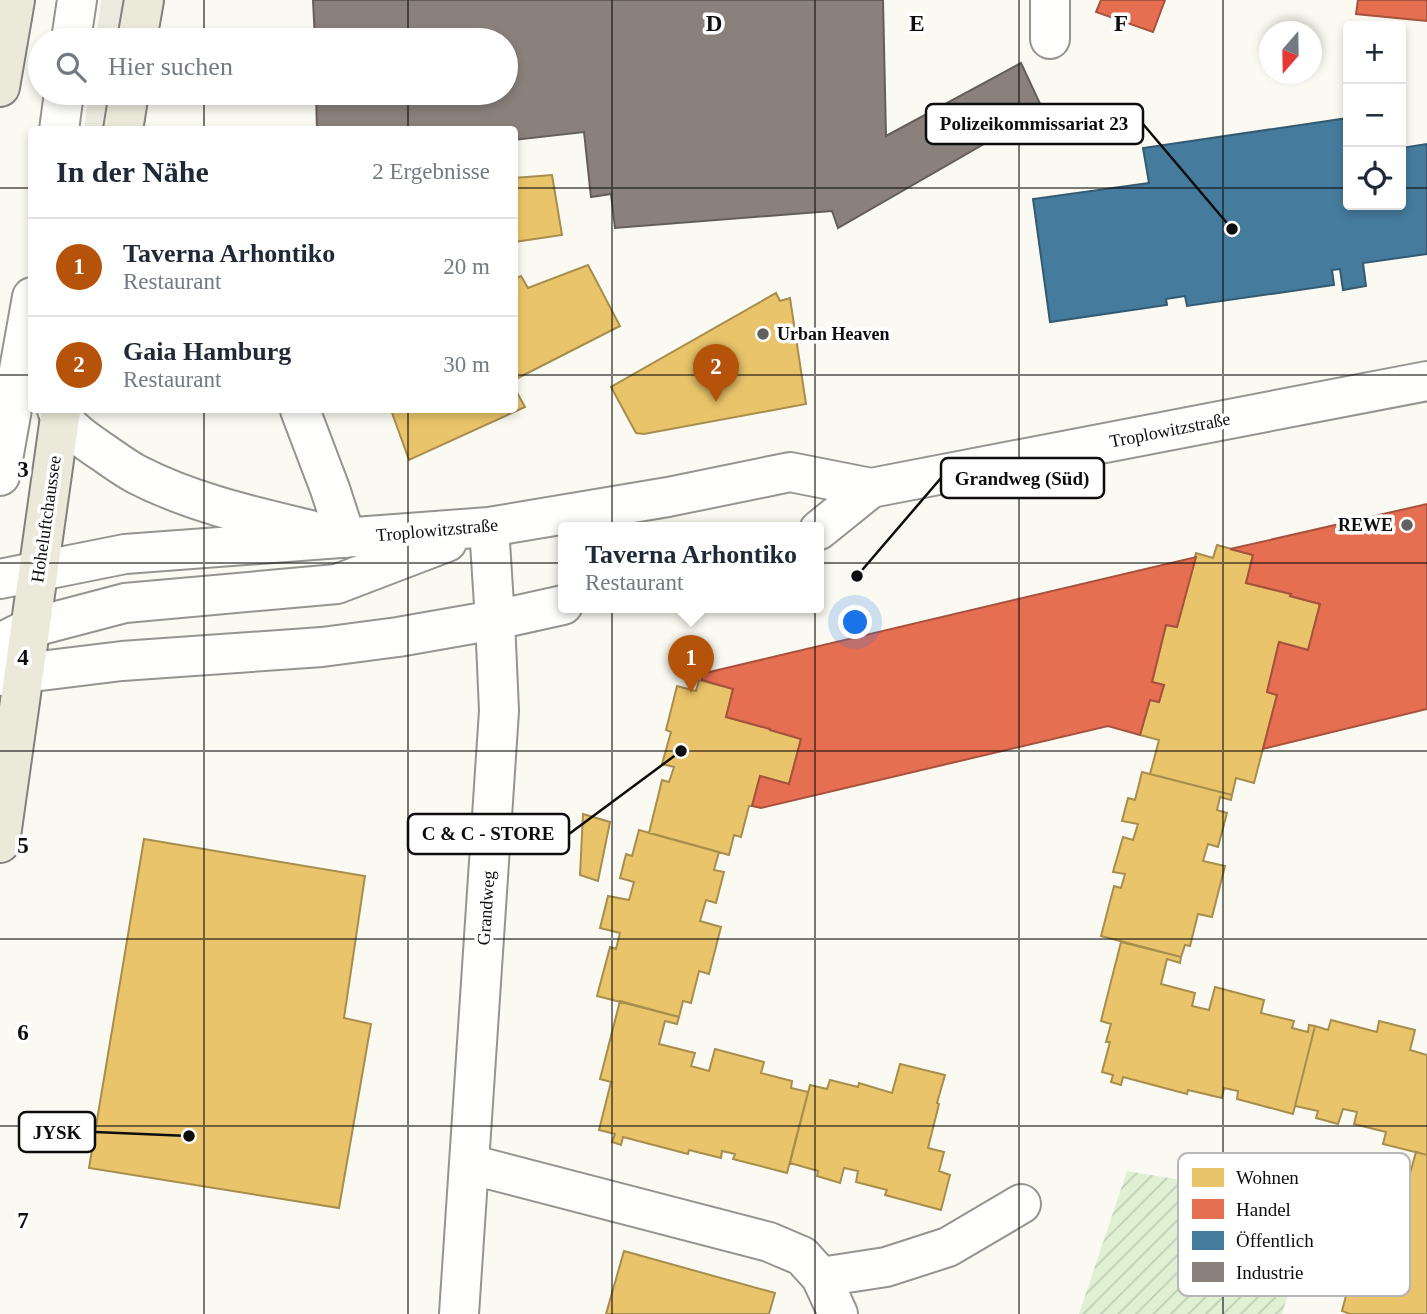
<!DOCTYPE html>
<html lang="de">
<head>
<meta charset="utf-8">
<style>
	:root { --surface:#fff; --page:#f2f2f3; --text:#1f2937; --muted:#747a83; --line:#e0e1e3; --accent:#b45309 }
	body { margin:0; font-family:"Times New Roman",serif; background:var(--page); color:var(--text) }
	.controls { position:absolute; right:21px; top:21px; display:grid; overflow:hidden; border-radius:7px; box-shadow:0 4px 10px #0003 }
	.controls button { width:63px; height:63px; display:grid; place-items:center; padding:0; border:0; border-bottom:2px solid var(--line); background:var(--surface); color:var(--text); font:35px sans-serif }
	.compass { position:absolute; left:1259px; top:21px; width:63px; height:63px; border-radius:50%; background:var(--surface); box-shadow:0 4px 10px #0003; rotate:200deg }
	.you { position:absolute; left:856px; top:623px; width:24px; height:24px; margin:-18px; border:5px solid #fff; border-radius:50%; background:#1a73e8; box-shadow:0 0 0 10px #1a73e833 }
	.badge { display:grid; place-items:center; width:46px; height:46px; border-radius:50%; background:var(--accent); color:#fff; font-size:23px; font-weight:700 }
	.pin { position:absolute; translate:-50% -58px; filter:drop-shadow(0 2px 4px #0008) }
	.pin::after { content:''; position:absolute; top:37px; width:24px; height:21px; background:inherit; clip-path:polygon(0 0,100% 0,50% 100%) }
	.popup { position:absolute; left:558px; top:522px; width:266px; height:91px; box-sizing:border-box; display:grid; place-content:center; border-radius:7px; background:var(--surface); filter:drop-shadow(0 2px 5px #0005); font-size:23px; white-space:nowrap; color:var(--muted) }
	.popup b { font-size:26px; color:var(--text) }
	.popup::after { content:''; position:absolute; left:50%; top:100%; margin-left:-14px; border:14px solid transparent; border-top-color:var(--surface) }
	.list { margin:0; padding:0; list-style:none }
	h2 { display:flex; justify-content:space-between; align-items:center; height:91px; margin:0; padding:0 28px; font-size:30px }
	h2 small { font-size:23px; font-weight:400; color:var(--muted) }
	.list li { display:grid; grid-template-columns:46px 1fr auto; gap:21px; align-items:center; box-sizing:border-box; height:98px; padding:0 28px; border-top:2px solid var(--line) }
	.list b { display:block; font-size:26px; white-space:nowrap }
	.list p { margin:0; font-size:23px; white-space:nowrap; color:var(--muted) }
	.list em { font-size:23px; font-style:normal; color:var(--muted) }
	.icon { flex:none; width:38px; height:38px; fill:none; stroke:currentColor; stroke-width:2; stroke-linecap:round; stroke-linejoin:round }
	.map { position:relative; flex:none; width:1427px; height:1314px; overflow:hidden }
	.search { position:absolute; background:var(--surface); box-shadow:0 4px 10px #0003; left:28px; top:28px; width:490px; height:77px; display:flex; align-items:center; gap:18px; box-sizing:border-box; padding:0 24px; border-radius:38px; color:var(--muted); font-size:26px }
	.panel { position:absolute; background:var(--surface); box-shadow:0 4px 10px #0003; left:28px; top:126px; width:490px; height:287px; border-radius:7px }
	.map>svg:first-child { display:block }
	.garden { fill:url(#garden-furrows) }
	.plaza { fill:#eaeade }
	.homes { fill:#e9c46a; stroke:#a78d4e; stroke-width:2 }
	.shops { fill:#e76f51; stroke:#a6523d; stroke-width:2 }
	.public { fill:#457b9d; stroke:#345a72; stroke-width:2 }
	.industry { fill:#8a817c; stroke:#645e5b; stroke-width:2 }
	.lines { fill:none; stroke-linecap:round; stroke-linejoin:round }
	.minor-casing { stroke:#949490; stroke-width:42 }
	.major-casing { stroke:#81817d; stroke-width:42 }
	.minor { stroke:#fefefd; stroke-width:38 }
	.major { stroke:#ebeada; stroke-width:38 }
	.grid { fill:none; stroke:#0d0d0d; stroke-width:2; stroke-opacity:0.55 }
	.poi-dot { fill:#60605d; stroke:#fff; stroke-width:2.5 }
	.labels { text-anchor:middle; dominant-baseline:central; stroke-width:7; stroke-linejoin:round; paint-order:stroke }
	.poi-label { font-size:18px; font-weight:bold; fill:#0d0d0d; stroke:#fff; text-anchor:start }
	.street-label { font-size:18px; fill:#0d0d0d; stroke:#fff }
	.key { fill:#fff; stroke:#b6b6b6; stroke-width:2 }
	.key-label { font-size:19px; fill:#0d0d0d }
	.grid-label { font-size:23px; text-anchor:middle; font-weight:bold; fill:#0d0d0d; stroke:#fff; stroke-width:7; stroke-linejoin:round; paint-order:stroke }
	.leader { fill:none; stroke:#0d0d0d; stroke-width:2.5 }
	.callout-dot { fill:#0d0d0d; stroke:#fff; stroke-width:2.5 }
	.callout { fill:#fff; stroke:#0d0d0d; stroke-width:2.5 }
	.callout-label { font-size:19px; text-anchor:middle; font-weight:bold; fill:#0d0d0d }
</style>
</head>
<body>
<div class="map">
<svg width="1427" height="1314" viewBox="0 0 1427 1314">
	<defs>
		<pattern id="garden-furrows" width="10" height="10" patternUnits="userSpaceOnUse" patternTransform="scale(1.75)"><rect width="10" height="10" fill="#dff0d3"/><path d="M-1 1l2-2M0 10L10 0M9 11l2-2" fill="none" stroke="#becdb4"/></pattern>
	</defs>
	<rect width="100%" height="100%" fill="#fafaf2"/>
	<path class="garden" d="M1127,1171l190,31 -35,112h-203z"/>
	<path class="plaza" d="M101,0h24l-6,40h-23z
		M89,93h21l-7,36h-19z"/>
	<path class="homes" d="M552,175l10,60 -48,7v-64z
		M588,265l32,61 -106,54v-101l7,-3 7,12z
		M776,293l4,8 10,-3 16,106 -162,30 -8,-1 -25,-46z
		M514,387l11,20 -116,53 -18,-50h123z
		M1217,545l36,10 -7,28 45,11 -1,2 30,8 -12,46 -29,-8 -12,50 10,3 -23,88 -18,-5 -4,17 -82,-21 9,-34 -19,-5 10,-35 9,2 5,-17 -12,-3 14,-57 11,2 19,-74 17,5z
		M699,680l34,9 -7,28 44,12v1l31,9 -12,45 -29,-8 -8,30h-3l-8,31 -7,-2 -5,20 -80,-22 13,-53 7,2 5,-15 -12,-3 9,-32 -5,-2 11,-44 19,5z
		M1142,772l90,23 -1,5 -11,-3 -3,13 10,3 -9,34 -10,-3 -5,17 22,5 -13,51 -14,-3 -8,32 -5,-1 -4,12 -80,-21 13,-50 7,2 4,-14 -12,-2 10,-35 10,3 5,-16 -16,-3 6,-23 7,2z
		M583,814l27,8 -12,59 -18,-6z
		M639,830l80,22 -5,18 10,2 -8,31 -10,-3 -6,21 21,6 -12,47 -10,-3 -8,32 -8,-2 -4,16 -82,-21 13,-49 6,2 4,-16 -20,-5 8,-32 21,4 5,-18 -14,-4 6,-24 6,2z
		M144,839l221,37 -21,142 27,6 -32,184 -250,-40z
		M1121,942l60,15 -1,6 -13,-4 -6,25 34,9 -3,13 17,4 6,-23 49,13 -3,13 33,8 -2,7 16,4 1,-7 6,1 -22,88 -56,-15 1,-8 -14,-3 -2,10 -34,-8 -1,4 -64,-17 -2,8 -10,-3 2,-7 -11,-3 8,-30h-4l5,-18 -10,-3z
		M620,1001l59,16 -2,7 -12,-3 -6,23 36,9 -4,13 18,5 6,-22 49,13 -3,11 31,8 -1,7 17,4 -21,81 -54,-14 2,-5 -13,-3 -1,7 -32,-8 -1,4 -65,-17 -2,8 -9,-3 3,-8 -16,-4 12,-48 -11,-3z
		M1331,1020l46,12 2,-11 36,9 -5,20 17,5v100l-44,-11 3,-12 -32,-8 3,-12 -14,-3 -5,15 -22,-6 2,-7 -23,-5 20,-80 13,4z
		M900,1064l45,11 -8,28 2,1 -11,44 16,4 -5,19 11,4 -9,35 -56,-15 2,-5 -31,-8 2,-11 -14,-3 -4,15 -23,-7 1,-5 -28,-8 20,-78 17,4 3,-9 28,7 1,-4 33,10z
		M1416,1152l11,3v159h-77l-8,-3 5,-19 -13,-3 15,-59 32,8 4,-15 -15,-4 6,-22 6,1 7,-27 20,6z
		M624,1251l151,42 -6,21h-163z"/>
	<path class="shops" d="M1101,0h64l-12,32 -57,-20z
		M1358,0h69v21l-71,-7z
		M1427,504v205l-164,40 14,-54 -10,-3 12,-50 29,8 12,-46 -30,-8 1,-2 -45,-11 7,-28 -23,-6z
		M1196,557l-19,70 -11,-2 -14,57 12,3 -5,17 -9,-2 -10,35 -32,-9 -347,82 -9,-2 8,-30 29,8 12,-45 -31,-9v-1l-44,-12 7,-28 -31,-9 -1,-6z"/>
	<path class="public" d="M1348,118v87h53v-57l26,-4v110l-64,9 3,23 -23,4 -3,-21 -8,1 2,15 -147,21 -2,-10 -19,3 1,6 -117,17 -17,-123 116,-16 -6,-35z"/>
	<path class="industry" d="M313,0h570l3,136 135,-73 22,47 -205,118 -6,-17 -217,17 -4,-34 -20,3 -7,-65 -70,8v-10h-197l-1,-37h190v-53h-191z"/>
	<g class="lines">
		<defs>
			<path id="minor" d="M1050,0v39
				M71,40l6,-40
				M59,130l5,-37
				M57,410c11,19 29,31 47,43 10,7 21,15 32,21 54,28 115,42 174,56
				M300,410l30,79 16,49
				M0,476l32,-179
				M819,530l52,-42
				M0,579l125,-25 364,-27 179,-30 122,-25 81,16 556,-107
				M0,643l30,-15 95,-25 212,-19 110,-42
				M0,676l122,-15 200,-14 76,-10 97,-17 68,-15
				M469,1164l300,78 33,14 19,21 17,37
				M821,1277l65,-10 62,-20 73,-43
				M459,1314l40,-603 -4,-91 -6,-93"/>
			<path id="major" d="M137,40l7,-40
				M0,87l15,-87
				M123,130l6,-37
				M0,843l61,-433"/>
		</defs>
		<use href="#minor" class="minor-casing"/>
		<use href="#major" class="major-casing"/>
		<use href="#minor" class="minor"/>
		<use href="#major" class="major"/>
	</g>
	<path class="grid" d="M204,0v40M408,0v40M612,0v1314M815,0v1314M1019,0v1314M1223,0v1314M204,93v37M408,93v37M0,188h32M514,188h834M1401,188h26M0,375h32M514,375h913M204,410v904M408,410v904M0,563h1427M0,751h1427M0,939h1427M0,1126h1427"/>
	<g class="poi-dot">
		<circle cx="763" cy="334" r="7"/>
		<circle cx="1407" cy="525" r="7"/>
	</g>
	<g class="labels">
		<g class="poi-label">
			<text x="777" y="334">Urban Heaven</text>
			<text x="1393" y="525" text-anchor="end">REWE</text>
		</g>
		<g class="street-label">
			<text transform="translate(1170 430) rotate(-11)">Troplowitzstraße</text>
			<text transform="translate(46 519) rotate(-82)">Hoheluftchaussee</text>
			<text transform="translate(437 530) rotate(-5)">Troplowitzstraße</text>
			<text transform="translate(486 908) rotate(-86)">Grandweg</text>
		</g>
	</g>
	<rect x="1178" y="1153" width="232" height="143" rx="10" class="key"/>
	<rect x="1192" y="1168" width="32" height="19" fill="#e9c46a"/>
	<rect x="1192" y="1199" width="32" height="20" fill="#e76f51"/>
	<rect x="1192" y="1231" width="32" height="19" fill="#457b9d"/>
	<rect x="1192" y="1262" width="32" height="20" fill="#8a817c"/>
	<g class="key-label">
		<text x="1236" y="1184">Wohnen</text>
		<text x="1236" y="1216">Handel</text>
		<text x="1236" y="1247">Öffentlich</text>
		<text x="1236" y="1279">Industrie</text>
	</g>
	<g class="grid-label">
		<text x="714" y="31">D</text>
		<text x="917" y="31">E</text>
		<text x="1121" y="31">F</text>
		<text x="23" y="477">3</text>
		<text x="23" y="665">4</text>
		<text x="23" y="853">5</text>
		<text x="23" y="1040">6</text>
		<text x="23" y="1228">7</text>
	</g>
	<path class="leader" d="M1232 229L1143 124M857 576L941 478M681 751L569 834M189 1136L95 1132"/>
	<g class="callout-dot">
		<circle cx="1232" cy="229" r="7"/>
		<circle cx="857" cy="576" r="7"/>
		<circle cx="681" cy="751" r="7"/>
		<circle cx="189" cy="1136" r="7"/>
	</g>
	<g class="callout">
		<rect x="926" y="104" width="217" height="40" rx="7"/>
		<rect x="941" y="458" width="163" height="40" rx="7"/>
		<rect x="408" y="814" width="161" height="40" rx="7"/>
		<rect x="19" y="1112" width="76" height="40" rx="7"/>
	</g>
	<g class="callout-label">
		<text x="1034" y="130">Polizeikommissariat 23</text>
		<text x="1022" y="485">Grandweg (Süd)</text>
		<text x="488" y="840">C &amp; C - STORE</text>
		<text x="57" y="1139">JYSK</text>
	</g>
</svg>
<div class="controls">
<button>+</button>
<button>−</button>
<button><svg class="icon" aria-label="locate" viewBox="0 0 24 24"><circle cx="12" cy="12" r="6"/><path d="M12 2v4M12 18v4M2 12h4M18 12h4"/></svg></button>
</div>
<svg class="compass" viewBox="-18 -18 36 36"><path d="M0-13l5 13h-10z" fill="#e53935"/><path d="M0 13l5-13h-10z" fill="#747a83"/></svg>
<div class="you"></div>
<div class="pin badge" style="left:691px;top:693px">1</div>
<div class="popup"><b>Taverna Arhontiko</b>Restaurant</div>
<div class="pin badge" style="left:716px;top:402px">2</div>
<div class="search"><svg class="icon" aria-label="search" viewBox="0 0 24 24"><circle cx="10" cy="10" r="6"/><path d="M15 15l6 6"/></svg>Hier suchen</div>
<section class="panel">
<h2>In der Nähe<small>2 Ergebnisse</small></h2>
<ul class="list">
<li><span class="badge">1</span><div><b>Taverna Arhontiko</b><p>Restaurant</p></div><em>20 m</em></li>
<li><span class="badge">2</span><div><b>Gaia Hamburg</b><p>Restaurant</p></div><em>30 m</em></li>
</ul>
</section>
</div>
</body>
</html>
